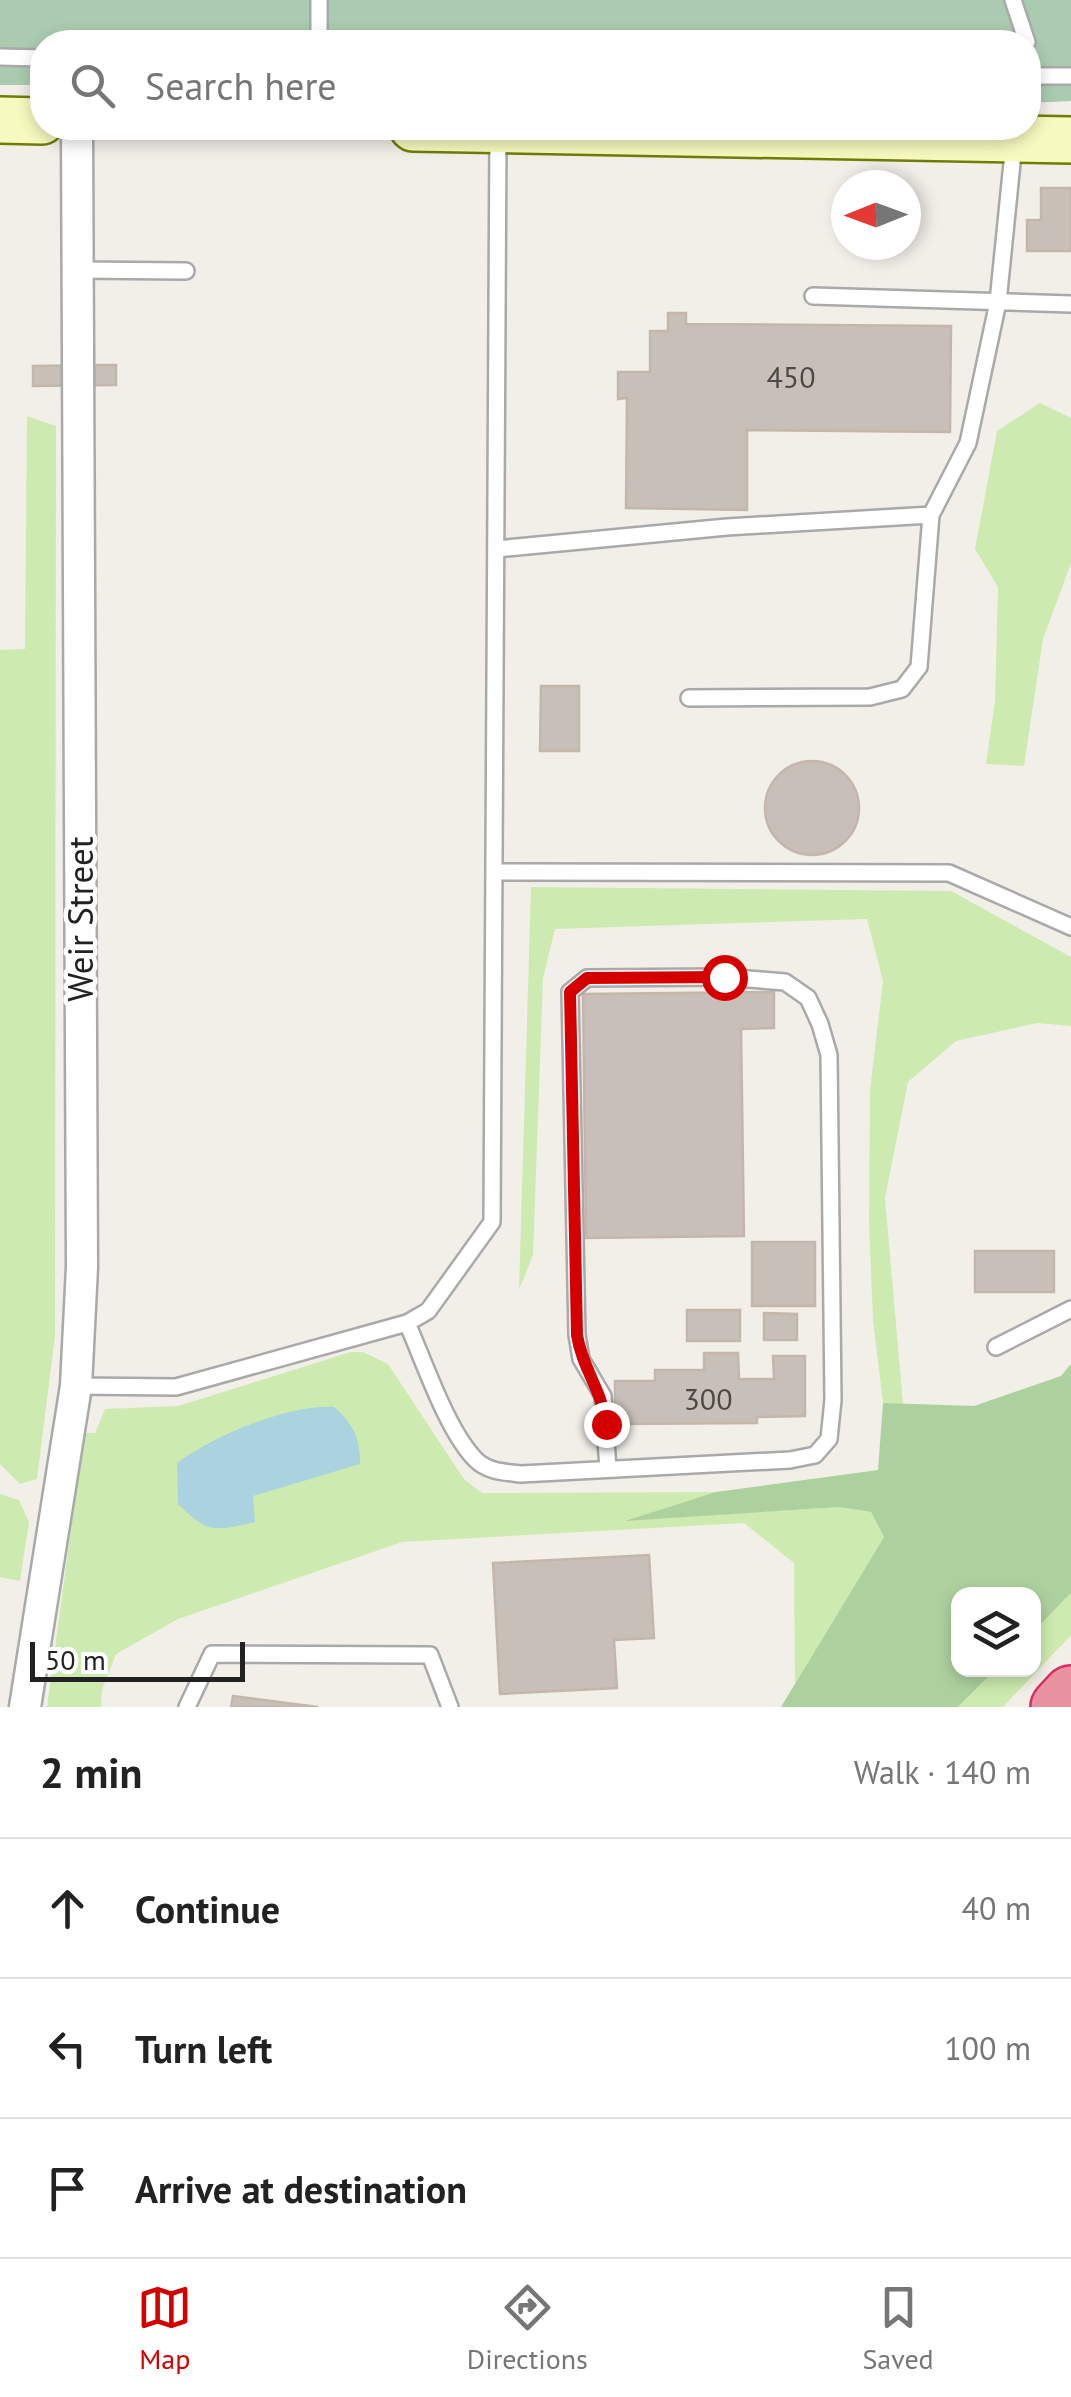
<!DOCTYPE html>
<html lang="en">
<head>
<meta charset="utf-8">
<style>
	:root { --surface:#fff; --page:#f2f2f2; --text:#222; --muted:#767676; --line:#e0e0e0; --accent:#d40000 }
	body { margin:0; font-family:"PT Sans",sans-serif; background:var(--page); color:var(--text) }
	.controls { position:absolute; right:30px; bottom:30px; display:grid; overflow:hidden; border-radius:20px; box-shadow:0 5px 15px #0003 }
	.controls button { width:90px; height:90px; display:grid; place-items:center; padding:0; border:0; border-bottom:2px solid var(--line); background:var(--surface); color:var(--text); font:50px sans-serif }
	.compass { position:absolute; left:831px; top:170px; width:90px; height:90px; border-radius:50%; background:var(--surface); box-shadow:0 5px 15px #0003; rotate:269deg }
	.scale { position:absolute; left:30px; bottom:25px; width:215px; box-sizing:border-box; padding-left:10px; border:5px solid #222; border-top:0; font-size:28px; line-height:35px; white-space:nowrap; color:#222; -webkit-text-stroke:8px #fff; paint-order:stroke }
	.stop { position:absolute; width:30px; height:30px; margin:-22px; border:8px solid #d40000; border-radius:50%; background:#fff }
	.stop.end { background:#d40000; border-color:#fff; box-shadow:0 2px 10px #0008 }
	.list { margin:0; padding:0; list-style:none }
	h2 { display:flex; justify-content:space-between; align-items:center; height:130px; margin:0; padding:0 40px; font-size:42px }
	h2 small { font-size:32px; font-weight:400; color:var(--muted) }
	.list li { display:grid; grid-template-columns:65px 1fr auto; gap:30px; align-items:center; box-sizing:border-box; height:140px; padding:0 40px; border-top:2px solid var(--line) }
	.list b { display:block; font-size:38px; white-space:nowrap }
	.list em { font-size:32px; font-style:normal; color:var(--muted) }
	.icon { flex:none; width:55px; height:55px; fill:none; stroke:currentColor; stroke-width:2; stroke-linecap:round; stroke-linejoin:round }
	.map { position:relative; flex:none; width:1071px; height:1707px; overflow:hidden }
	.search { position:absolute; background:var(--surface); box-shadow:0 5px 15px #0003; left:30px; right:30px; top:30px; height:110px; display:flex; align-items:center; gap:25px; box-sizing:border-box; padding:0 35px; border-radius:40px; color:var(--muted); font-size:38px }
	.sheet { height:550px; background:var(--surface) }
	nav { display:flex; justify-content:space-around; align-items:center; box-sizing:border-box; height:140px; border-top:2px solid var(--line); background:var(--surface); font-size:28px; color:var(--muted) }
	nav a { display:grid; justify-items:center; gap:5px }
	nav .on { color:var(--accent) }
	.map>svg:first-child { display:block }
	.grass { fill:#cdebb0 }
	.forest { fill:#add19e }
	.cemetery { fill:#aacbaf }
	.water { fill:#aad3df }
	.building { fill:#c7bfb8; stroke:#c4b6ab; stroke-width:2.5 }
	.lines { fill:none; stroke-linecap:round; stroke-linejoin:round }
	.lane-casing { stroke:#a9a9a9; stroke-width:20 }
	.street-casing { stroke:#a9a9a9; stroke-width:35 }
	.secondary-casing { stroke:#707d05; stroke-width:50 }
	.highway-casing { stroke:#dc2a67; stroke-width:60 }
	.lane { stroke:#fff; stroke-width:15 }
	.street { stroke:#fff; stroke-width:30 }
	.secondary { stroke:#f7fabf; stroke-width:45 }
	.highway { stroke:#e892a2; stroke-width:55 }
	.route { stroke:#d40000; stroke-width:12 }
	.labels { text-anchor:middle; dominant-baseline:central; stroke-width:9; stroke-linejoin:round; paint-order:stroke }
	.number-label { font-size:30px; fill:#4b4948 }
	.street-label { font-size:35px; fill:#222; stroke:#fff }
</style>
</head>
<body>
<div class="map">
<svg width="1071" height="1707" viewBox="0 0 1071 1707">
	<rect width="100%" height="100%" fill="#f2efe9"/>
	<path class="grass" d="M1040,403l31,15v145l-28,76 -19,127 -38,-2 9,-63 3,-114 -23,-38 22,-118z
		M27,416l29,10 -1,910 -18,143 -17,5 -20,-20v-814l25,-1z
		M531,887l420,4 120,66v69l-34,-3 -81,18 -48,41 -23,116 18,206 -20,-1 -10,-83 -4,-96 1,-134 13,-109 -16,-62 -312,10 -12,49 -10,277 -14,35z
		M351,1352h12l25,12 76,115 18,14 234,-1 -85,28 208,-13 32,5 13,25 -89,147 -1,-121 -50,-40 -342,19 -224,77 -62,35 -14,36 -1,17h-54l37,-274h11l10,-24 73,-3z
		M0,1494l19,6 10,22 -9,59 -20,-4z
		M1071,1593v42l-68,72h-45l37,-37h39v-39z"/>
	<path class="forest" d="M1071,1364v229l-37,38v-37h-76v76h37l-37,37h-177l103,-170 -13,-25 -32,-5 -214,14 91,-29 162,-22 5,-67 91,3 87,-30z"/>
	<path class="cemetery" d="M0,0h1071v101l-42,2 -1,-61h-986v43h-42z"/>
	<path class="water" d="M334,1407c19,16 27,33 26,57l-107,32 2,26c-40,9 -47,12 -77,-18l-1,-41c36,-27 112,-59 157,-56z"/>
	<path class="building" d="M1041,188h30v63h-44v-31h14z
		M668,313h18v11l265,2 -1,106 -203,-2v80l-121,-2 1,-110 -9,1v-27h32v-41h18z
		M102,365h14v20l-83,1v-20z
		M541,686h38v65h-39z
		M765 808a47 47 0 1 1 94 0a47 47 0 1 1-94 0Z
		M774,992v36l-33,1 3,207 -158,2 -3,-244z
		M752,1242h63v64h-63z
		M975,1251h79v41h-79z
		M687,1310h53v31h-53z
		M764,1313l33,1v26h-33z
		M704,1353h34l1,26h35l-1,-23h32v60l-48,1v6l-142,1v-43h40v-11h49z
		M649,1555l5,83 -40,2 3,48 -117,6 -7,-131z
		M233,1696l85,11h-87z"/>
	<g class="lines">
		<defs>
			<path id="lane" d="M1013,0l14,42
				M319,42v-42
				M0,57l42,1
				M1028,76h43
				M76,270l110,1
				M813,296l258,8
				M496,549l231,-22 204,-12
				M689,698l181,-1 32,-8 17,-22 12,-152 37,-72 30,-141 16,-159
				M495,872l454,1 122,54
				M407,1323c17,38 40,108 69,137 12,12 29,12 45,14l269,-14 25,-5 14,-16 4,-39 -4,-345 -9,-31 -12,-26 -23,-16 -61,-5 -137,1 -17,14 7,343 4,24 22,37 5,73
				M996,1347l75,-38
				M76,1386l100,1 231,-64 21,-12 64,-89 6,-1089
				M187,1707l25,-53 218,1 20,52"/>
			<path id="street" d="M25,1707l51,-321 6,-119 -5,-1139"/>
			<path id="secondary" d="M0,120l42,1
				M413,128l658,12"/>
			<path id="highway" d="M1059,1707l12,-13"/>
		</defs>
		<use href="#lane" class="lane-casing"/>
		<use href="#street" class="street-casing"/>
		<use href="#secondary" class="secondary-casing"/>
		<use href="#highway" class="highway-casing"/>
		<use href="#lane" class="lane"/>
		<use href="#street" class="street"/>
		<use href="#secondary" class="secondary"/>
		<use href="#highway" class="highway"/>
	</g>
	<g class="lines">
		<path class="route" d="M606,1424c-4,-34 -24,-56 -29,-89l-7,-343 17,-14 137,-1"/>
	</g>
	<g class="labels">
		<g class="number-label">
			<text x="791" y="376">450</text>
			<text x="708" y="1398">300</text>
		</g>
		<g class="street-label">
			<text transform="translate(80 919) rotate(-90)">Weir Street</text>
		</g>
	</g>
</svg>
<div class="controls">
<button><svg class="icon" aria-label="layers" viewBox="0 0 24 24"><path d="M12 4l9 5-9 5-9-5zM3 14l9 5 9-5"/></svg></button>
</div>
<svg class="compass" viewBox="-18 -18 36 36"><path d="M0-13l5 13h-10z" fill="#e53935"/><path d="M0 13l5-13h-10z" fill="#767676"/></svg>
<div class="scale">50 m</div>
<div class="stop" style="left:724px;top:977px"></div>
<div class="stop end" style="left:606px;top:1424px"></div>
<div class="search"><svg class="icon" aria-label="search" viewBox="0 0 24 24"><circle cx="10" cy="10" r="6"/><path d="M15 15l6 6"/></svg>Search here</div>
</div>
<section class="sheet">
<h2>2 min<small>Walk · 140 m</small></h2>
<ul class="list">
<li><svg class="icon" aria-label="ahead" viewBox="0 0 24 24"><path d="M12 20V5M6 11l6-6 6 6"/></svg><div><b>Continue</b></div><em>40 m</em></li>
<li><svg class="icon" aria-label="left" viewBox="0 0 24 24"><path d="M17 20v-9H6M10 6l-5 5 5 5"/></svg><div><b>Turn left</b></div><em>100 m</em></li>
<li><svg class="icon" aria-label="arrive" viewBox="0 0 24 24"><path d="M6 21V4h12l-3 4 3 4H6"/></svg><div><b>Arrive at destination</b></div></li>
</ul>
</section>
<nav>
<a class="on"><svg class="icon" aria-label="map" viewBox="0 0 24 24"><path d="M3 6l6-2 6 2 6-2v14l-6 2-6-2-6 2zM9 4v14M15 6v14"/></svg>Map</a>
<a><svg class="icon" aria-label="directions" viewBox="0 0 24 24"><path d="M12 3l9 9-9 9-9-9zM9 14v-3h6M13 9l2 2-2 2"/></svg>Directions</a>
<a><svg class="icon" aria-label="saved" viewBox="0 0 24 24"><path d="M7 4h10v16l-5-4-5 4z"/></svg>Saved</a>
</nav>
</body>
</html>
